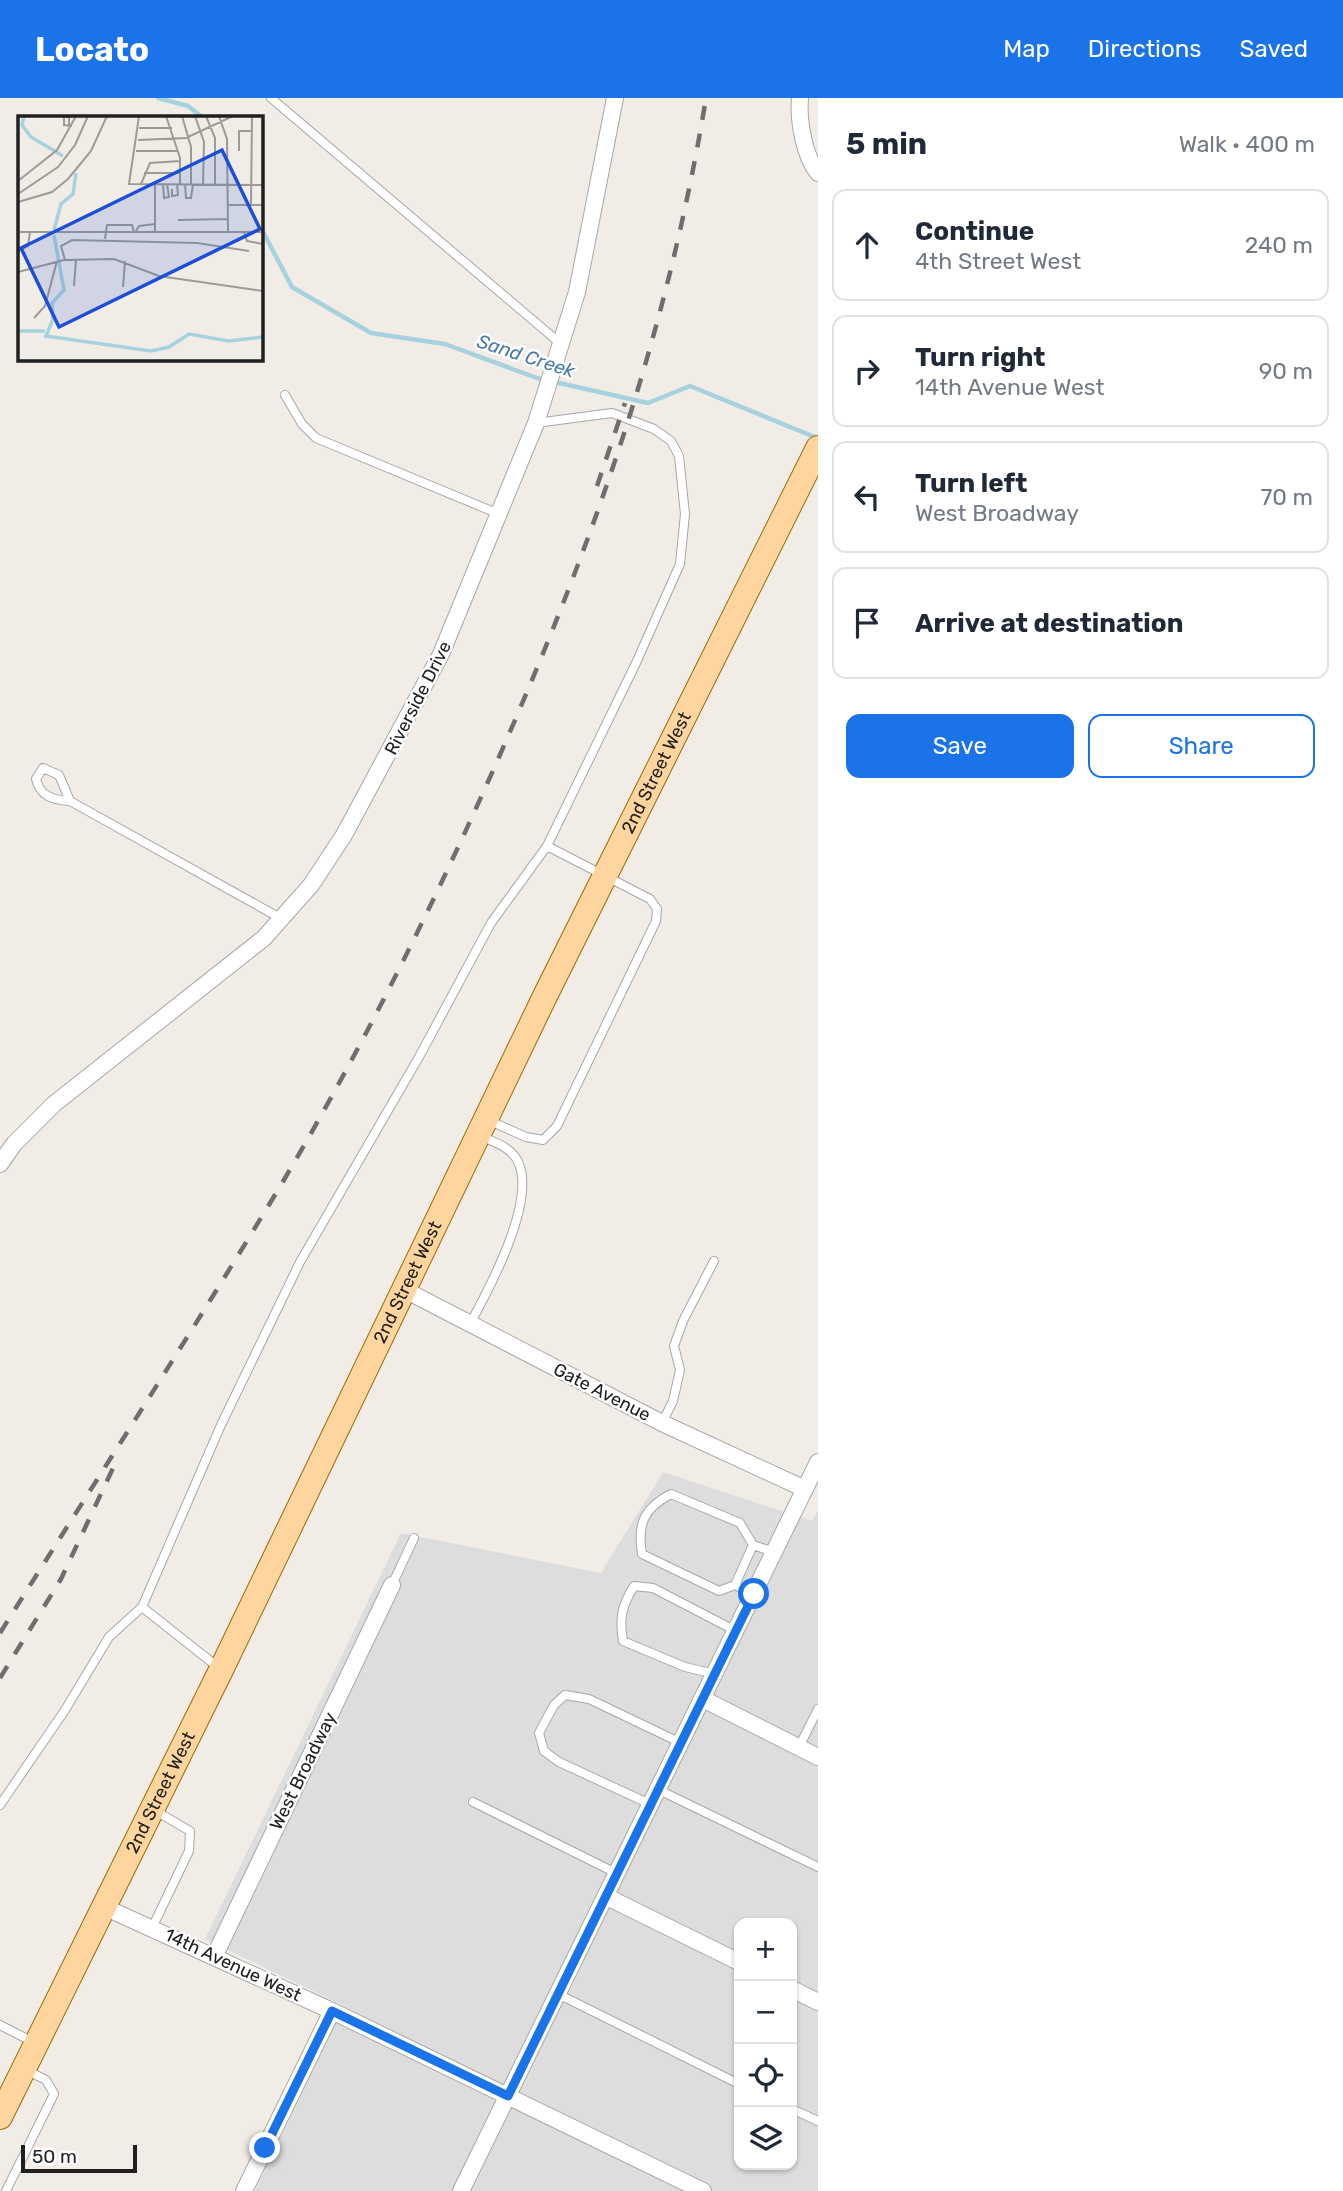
<!DOCTYPE html>
<html lang="en">
<head>
<meta charset="utf-8">
<style>
	:root { --surface:#fff; --page:#f6f6f7; --text:#1f2937; --muted:#747a83; --line:#e0e1e3; --accent:#1a73e8 }
	body { margin:0; font-family:Rubik,sans-serif; background:var(--page); color:var(--text) }
	.controls { position:absolute; right:21px; bottom:21px; display:grid; overflow:hidden; border-radius:14px; box-shadow:0 2px 5px #0004 }
	.controls button { width:63px; height:63px; display:grid; place-items:center; padding:0; border:0; border-bottom:2px solid var(--line); background:var(--surface); color:var(--text); font:35px sans-serif }
	.scale { position:absolute; left:21px; bottom:18px; width:116px; box-sizing:border-box; padding-left:7px; border:4px solid #202020; border-top:0; font-size:19px; line-height:24px; white-space:nowrap; color:#202020; -webkit-text-stroke:5px #fff; paint-order:stroke }
	.stop { position:absolute; width:21px; height:21px; margin:-16px; border:5px solid #1a73e8; border-radius:50%; background:#fff }
	.stop.end { background:#1a73e8; border-color:#fff; box-shadow:0 2px 7px #0008 }
	.list { margin:0; padding:0; list-style:none }
	h2 { display:flex; justify-content:space-between; align-items:center; height:91px; margin:0; padding:0 28px; font-size:30px }
	h2 small { font-size:23px; font-weight:400; color:var(--muted) }
	.list li { display:grid; grid-template-columns:46px 1fr auto; gap:21px; align-items:center; box-sizing:border-box; height:112px; margin:0 14px 14px; padding:0 14px; border:2px solid var(--line); border-radius:14px }
	.list b { display:block; font-size:26px; white-space:nowrap }
	.list p { margin:0; font-size:23px; white-space:nowrap; color:var(--muted) }
	.list em { font-size:23px; font-style:normal; color:var(--muted) }
	.actions { display:flex; gap:14px; padding:21px 28px }
	.actions a { flex:1; padding:16px 0; border:2px solid var(--accent); border-radius:14px; text-align:center; font-size:24px; color:var(--accent) }
	.actions .main { background:var(--accent); color:#fff }
	.icon { flex:none; width:38px; height:38px; fill:none; stroke:currentColor; stroke-width:2; stroke-linecap:round; stroke-linejoin:round }
	.map { position:relative; flex:none; width:818px; height:2093px; overflow:hidden }
	header { display:flex; align-items:center; gap:42px; box-sizing:border-box; height:98px; padding:0 35px; background:var(--accent); color:#fff }
	header strong { font-size:33px }
	nav { display:flex; gap:38px; margin-inline-start:auto; font-size:24px }
	main { display:flex }
	aside { flex:1; background:var(--surface) }
	.map>svg:first-child { display:block }
	.residential { fill:#dedddd; fill-rule:evenodd }
	.lines { fill:none; stroke-linecap:round; stroke-linejoin:round }
	.stream { stroke:#a6d2df; stroke-width:4.5 }
	.lane-casing { stroke:#a7a7a7; stroke-width:10 }
	.street-casing { stroke:#a7a7a7; stroke-width:18 }
	.primary-casing { stroke:#9c6900; stroke-width:26 }
	.lane { stroke:#fff; stroke-width:8 }
	.street { stroke:#fff; stroke-width:16 }
	.primary { stroke:#fed59e; stroke-width:24 }
	.rail { stroke:#6e6e6e; stroke-width:4.5; stroke-dasharray:14 14; stroke-linecap:butt }
	.route { stroke:#1a73e8; stroke-width:9 }
	.labels { text-anchor:middle; dominant-baseline:central; stroke-width:5; stroke-linejoin:round; paint-order:stroke }
	.street-label { font-size:18px; fill:#202020; stroke:#fff }
	.water-label { font-size:19px; font-style:italic; fill:#4679ab; stroke:#fff }
	.inset-river { fill:none; stroke:#a6d2df; stroke-width:3.5 }
	.inset-road { fill:none; stroke:#9d9b97; stroke-width:2 }
	.view { fill:#1d4ed8; fill-opacity:0.15; stroke:#1d4ed8; stroke-width:3.5 }
	.inset-edge { fill:none; stroke:#202020; stroke-width:3.5 }
</style>
</head>
<body>
<header>
<strong>Locato</strong>
<nav><a>Map</a><a>Directions</a><a>Saved</a></nav>
</header>
<main>
<div class="map">
<svg width="818" height="2093" viewBox="0 0 818 2093">
	<rect width="100%" height="100%" fill="#f1ede6"/>
	<path class="residential" d="M663,1374l149,49 6,-11v681h-563l89,-185 -139,-67 196,-406 200,40zM739,1825h53v242h-53z"/>
	<g class="lines">
		<path class="stream" d="M158,0l30,8 14,11
			M261,130l31,59 79,46 74,11 92,34 111,25 42,-17 127,52"/>
		<defs>
			<path id="lane" d="M271,0l290,246
				M285,297l17,29 14,14 183,76
				M43,670l16,7 11,26c-16,-1 -30,-4 -34,-22z
				M70,703l212,118
				M490,1023l36,16 17,3 14,-14 99,-205 1,-12 -7,-10 -103,-53
				M470,1226c19,-35 65,-120 49,-160 -6,-16 -24,-22 -39,-28
				M662,1325l11,-22 7,-31 -6,-24 9,-25 31,-60
				M392,1487l22,-47
				M735,1487l18,-40
				M754,1496l-19,-9 -16,6 -77,-37c-5,-30 2,-46 29,-60l69,29 13,22 21,7
				M142,1509l77,61
				M715,1576l-30,-7 -62,-26c-4,-22 -1,-36 11,-55l19,2 83,43
				M799,1649l19,-38
				M659,1692l159,77
				M473,1704l145,72
				M0,1707l65,-95 44,-73 33,-30 79,-182 79,-163 119,-205 72,-134 56,-77 89,-183 44,-99 5,-50 -6,-58 -8,-15 -17,-12 -42,-16 -76,10
				M652,1707l-93,-43 -15,-11 -5,-18 15,-28 11,-10 24,4 92,44
				M152,1830l37,-77 1,-20 -36,-21
				M558,1896l181,90
				M0,1927l35,18
				M792,2011l26,12
				M6,2093l48,-97 -8,-14 -20,-10"/>
			<path id="street" d="M800,0c-2,22 4,58 18,75
				M0,1066l14,-20 40,-40 210,-166 47,-53 33,-50 97,-181 95,-231 41,-131 38,-194
				M403,1191l259,134 143,66
				M703,1601l115,58
				M607,1799l132,65
				M102,1808l230,105 371,180
				M214,1859l178,-372
				M792,1891l26,13
				M244,2093l88,-180
				M461,2093l357,-729"/>
			<g id="primary">
				<path id="s1" d="M0,2019l221,-447 324,-674 273,-548"/>
			</g>
		</defs>
		<use href="#lane" class="lane-casing"/>
		<use href="#street" class="street-casing"/>
		<use href="#primary" class="primary-casing"/>
		<use href="#lane" class="lane"/>
		<use href="#street" class="street"/>
		<use href="#primary" class="primary"/>
		<path class="rail" d="M597,388l28,-83
			M0,1535c88,-140 178,-279 264,-420 89,-146 166,-300 235,-456 96,-219 168,-423 207,-659
			M0,1580l61,-99 53,-113"/>
	</g>
	<g class="lines">
		<path class="route" d="M265,2050l67,-137 176,85 246,-502"/>
	</g>
	<g class="labels">
		<g class="street-label">
			<text transform="translate(418 600) rotate(-63)">Riverside Drive</text>
			<text stroke="none"><textPath href="#s1" startOffset="1496">2nd Street West</textPath></text>
			<text stroke="none"><textPath href="#s1" startOffset="929">2nd Street West</textPath></text>
			<text transform="translate(602 1294) rotate(27)">Gate Avenue</text>
			<text transform="translate(303 1673) rotate(-64)">West Broadway</text>
			<text stroke="none"><textPath href="#s1" startOffset="362">2nd Street West</textPath></text>
			<text transform="translate(233 1867) rotate(25)">14th Avenue West</text>
		</g>
		<g class="water-label">
			<text transform="translate(526 258) rotate(18)">Sand Creek</text>
		</g>
	</g>
	<g transform="translate(18 18)">
		<rect width="245" height="245" fill="#f1ede6"/>
		<path class="inset-river" d="M6,0l-2,9 9,12 32,19M36,114l7,-26 12,-10 3,-21M36,119l10,55 -12,13 1,16 -7,17 105,15 18,-4 20,-13 40,7 34,-4M0,215h27"/>
		<path class="inset-road" d="M121,0l-10,68 134,1M148,0l14,42v26M164,0l9,31v37M177,0l9,26 -1,42M188,0l9,22v46M201,0l8,23 1,93M51,9v-8h-5v8l8,1M121,12h33M120,24l48,-2 47,-22M118,35h42M221,35v-20h13M126,57h36M0,65l39,-31 19,-34M123,68l9,-21 30,-2M145,68l1,14 5,-1 -2,-13M167,68l1,14h5l2,-14M154,73v7l6,-1 -1,-11M0,78l40,-27 17,-22 13,-29M0,86l34,-10 16,-13 23,-28 16,-35M209,89h36M233,89l1,-89M160,104l50,-1M118,115l3,-5 16,-2M0,116h245M137,116v-48M226,116l3,9 16,3M87,123l2,-14h25l2,7M0,135l10,-5 2,-14M47,144l-4,-14 11,-6 125,3 52,8M0,156l46,-12 50,-1 45,17 104,15M56,170l2,-27M105,171l2,-26M16,202l11,-12 12,-45"/>
		<path class="view" d="M204,34l38,79 -201,98 -38,-79z"/>
		<rect width="245" height="245" class="inset-edge"/>
	</g>
</svg>
<div class="controls">
<button>+</button>
<button>−</button>
<button><svg class="icon" aria-label="locate" viewBox="0 0 24 24"><circle cx="12" cy="12" r="6"/><path d="M12 2v4M12 18v4M2 12h4M18 12h4"/></svg></button>
<button><svg class="icon" aria-label="layers" viewBox="0 0 24 24"><path d="M12 4l9 5-9 5-9-5zM3 14l9 5 9-5"/></svg></button>
</div>
<div class="scale">50 m</div>
<div class="stop" style="left:754px;top:1496px"></div>
<div class="stop end" style="left:265px;top:2050px"></div>
</div>
<aside>
<h2>5 min<small>Walk · 400 m</small></h2>
<ul class="list">
<li><svg class="icon" aria-label="ahead" viewBox="0 0 24 24"><path d="M12 20V5M6 11l6-6 6 6"/></svg><div><b>Continue</b><p>4th Street West</p></div><em>240 m</em></li>
<li><svg class="icon" aria-label="right" viewBox="0 0 24 24"><path d="M7 20v-9h11M14 6l5 5-5 5"/></svg><div><b>Turn right</b><p>14th Avenue West</p></div><em>90 m</em></li>
<li><svg class="icon" aria-label="left" viewBox="0 0 24 24"><path d="M17 20v-9H6M10 6l-5 5 5 5"/></svg><div><b>Turn left</b><p>West Broadway</p></div><em>70 m</em></li>
<li><svg class="icon" aria-label="arrive" viewBox="0 0 24 24"><path d="M6 21V4h12l-3 4 3 4H6"/></svg><div><b>Arrive at destination</b></div></li>
</ul>
<div class="actions"><a class="main">Save</a><a>Share</a></div>
</aside>
</main>
</body>
</html>
